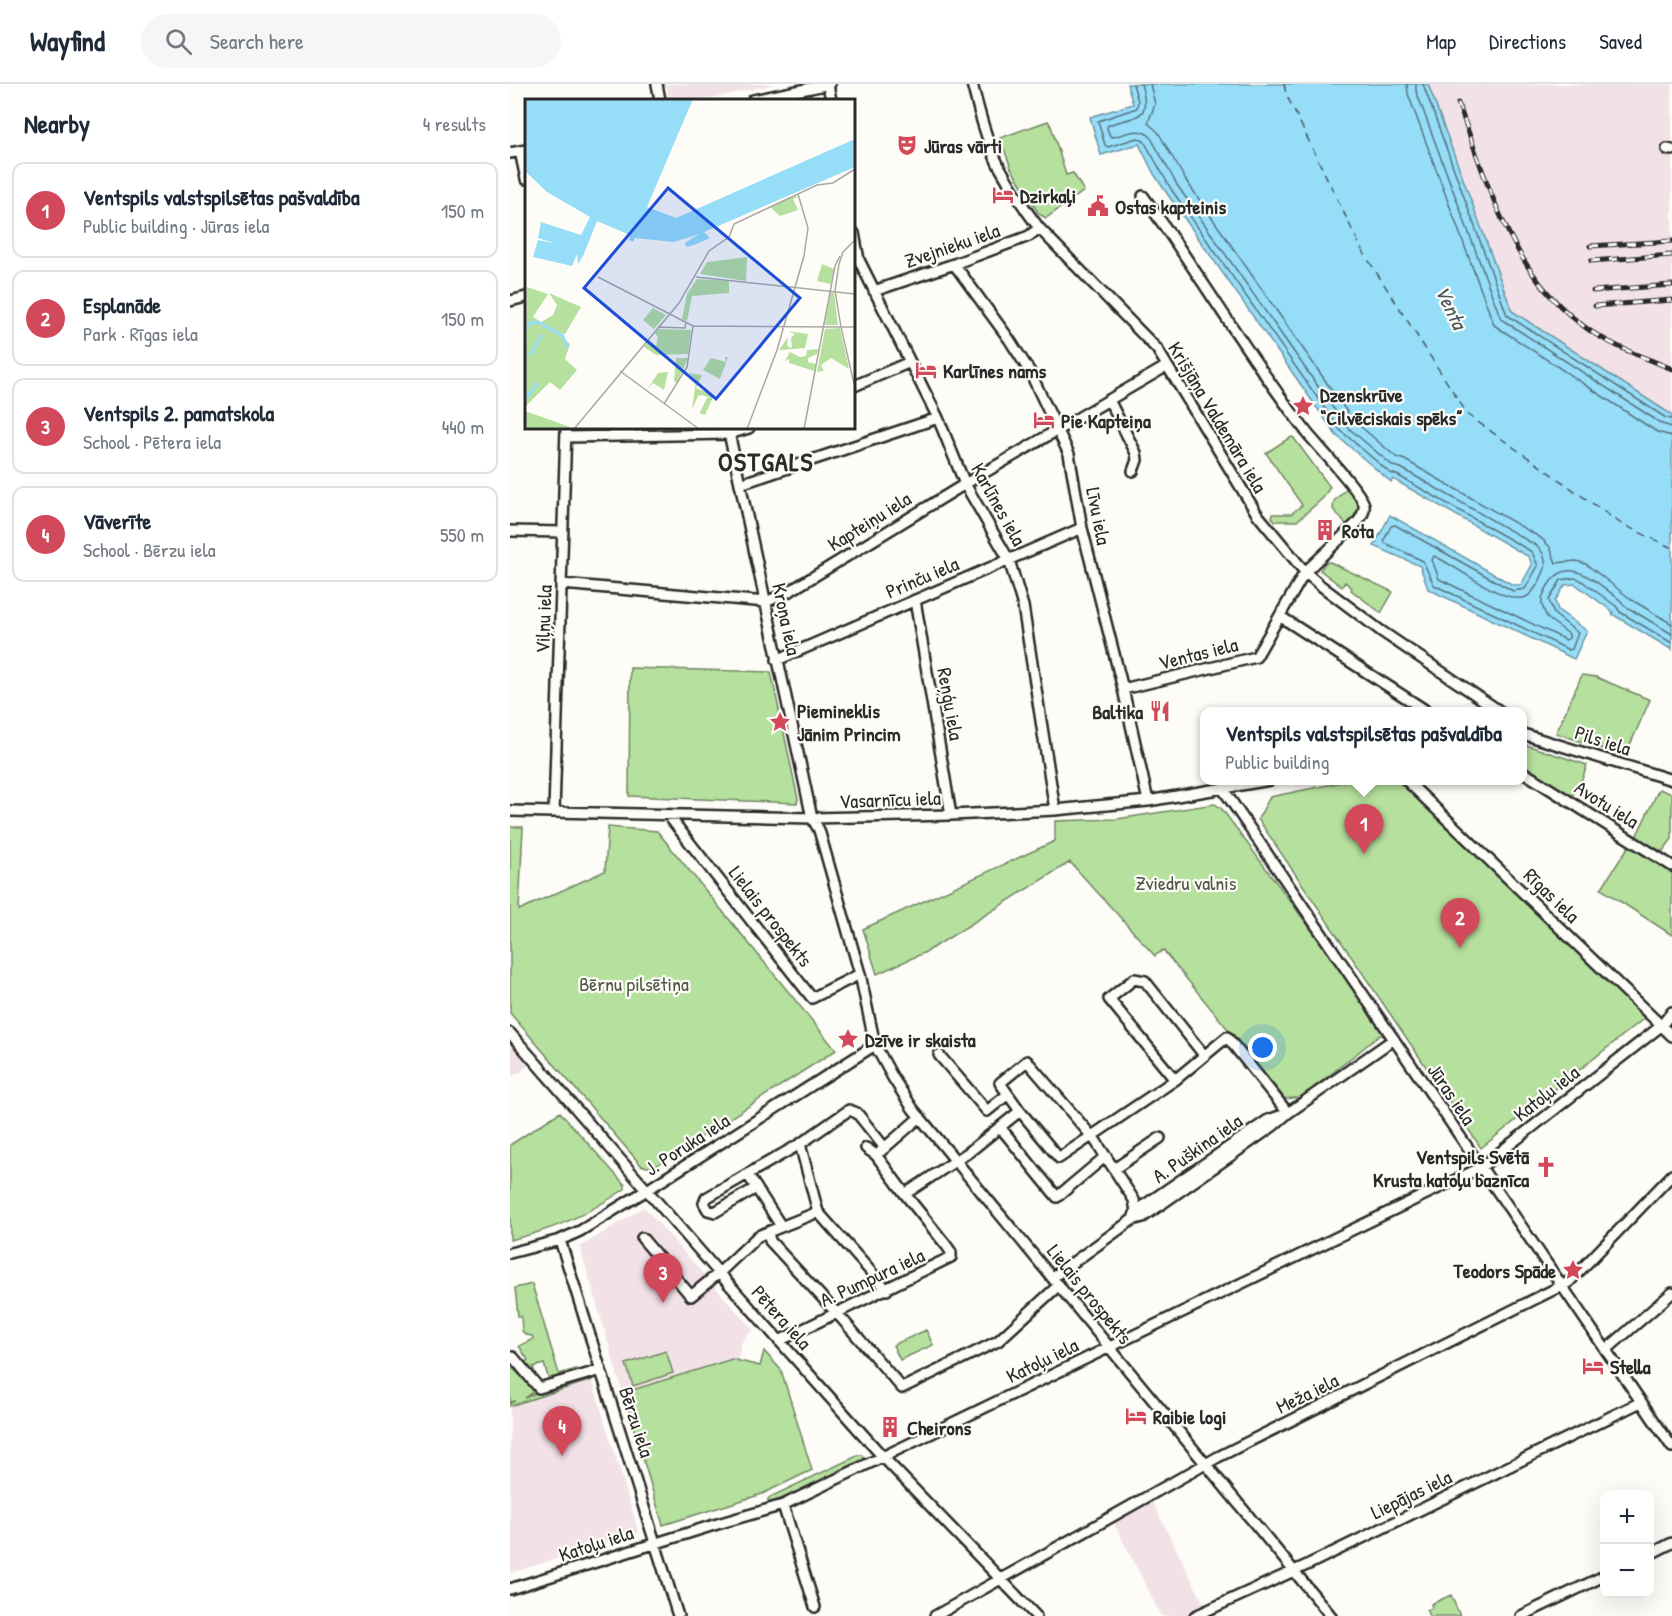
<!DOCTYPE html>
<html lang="en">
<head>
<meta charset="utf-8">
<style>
	:root { --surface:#fff; --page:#f6f6f7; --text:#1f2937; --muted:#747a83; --line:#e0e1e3; --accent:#d1495b }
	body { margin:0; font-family:"Patrick Hand",sans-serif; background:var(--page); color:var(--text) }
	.controls { position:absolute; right:18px; bottom:18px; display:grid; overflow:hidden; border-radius:12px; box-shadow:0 6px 24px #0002 }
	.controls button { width:54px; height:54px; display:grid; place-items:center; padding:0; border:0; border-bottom:2px solid var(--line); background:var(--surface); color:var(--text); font:30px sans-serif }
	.you { position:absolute; left:753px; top:964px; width:21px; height:21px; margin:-15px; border:4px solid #fff; border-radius:50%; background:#1a73e8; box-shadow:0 0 0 9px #1a73e833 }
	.badge { display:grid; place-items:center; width:39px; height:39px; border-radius:50%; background:var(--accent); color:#fff; font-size:20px; font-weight:700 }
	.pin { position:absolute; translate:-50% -50px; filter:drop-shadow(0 2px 3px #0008) }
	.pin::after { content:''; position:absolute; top:32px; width:21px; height:18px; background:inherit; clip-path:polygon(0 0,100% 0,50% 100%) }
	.popup { position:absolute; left:690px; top:623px; width:327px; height:78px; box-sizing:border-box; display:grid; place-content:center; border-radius:12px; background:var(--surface); filter:drop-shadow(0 2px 4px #0005); font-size:20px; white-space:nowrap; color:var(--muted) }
	.popup b { font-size:22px; color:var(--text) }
	.popup::after { content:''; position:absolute; left:50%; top:100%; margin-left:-12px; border:12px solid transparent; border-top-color:var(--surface) }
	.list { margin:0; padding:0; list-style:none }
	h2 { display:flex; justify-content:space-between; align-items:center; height:78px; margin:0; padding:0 24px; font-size:26px }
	h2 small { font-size:20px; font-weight:400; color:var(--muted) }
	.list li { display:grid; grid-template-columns:39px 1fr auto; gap:18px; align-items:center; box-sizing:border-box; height:96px; margin:0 12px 12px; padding:0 12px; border:2px solid var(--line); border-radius:12px }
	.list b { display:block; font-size:22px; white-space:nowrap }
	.list p { margin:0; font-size:20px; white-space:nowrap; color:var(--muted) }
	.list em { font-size:20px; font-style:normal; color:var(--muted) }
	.icon { flex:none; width:33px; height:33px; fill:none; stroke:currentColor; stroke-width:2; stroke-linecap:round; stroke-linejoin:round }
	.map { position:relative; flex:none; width:1162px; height:1532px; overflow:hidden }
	header { display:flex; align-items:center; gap:36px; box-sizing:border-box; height:84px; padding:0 30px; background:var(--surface); border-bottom:2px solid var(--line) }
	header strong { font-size:28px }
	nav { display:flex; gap:33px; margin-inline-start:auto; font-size:21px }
	.search { width:420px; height:54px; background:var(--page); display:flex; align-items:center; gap:15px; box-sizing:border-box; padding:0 21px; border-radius:33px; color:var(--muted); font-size:22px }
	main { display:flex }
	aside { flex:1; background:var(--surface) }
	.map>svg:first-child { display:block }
	.built { fill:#f2e2e7 }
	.green { fill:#b6e09d; stroke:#708664; stroke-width:1.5 }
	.water { fill:#96ddf8; stroke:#6b96a6; stroke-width:1.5 }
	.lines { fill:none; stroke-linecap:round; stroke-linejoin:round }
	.shore { stroke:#56727d; stroke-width:1.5 }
	.ferry { stroke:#46585e; stroke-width:1.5; stroke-dasharray:8 6; stroke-linecap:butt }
	.minor-casing { stroke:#2b2b2b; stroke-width:14 }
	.minor { stroke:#fdfcf7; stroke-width:9 }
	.rail-casing { stroke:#2b2b2b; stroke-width:5 }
	.rail { stroke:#fdfcf7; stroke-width:3; stroke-dasharray:9; stroke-linecap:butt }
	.labels { text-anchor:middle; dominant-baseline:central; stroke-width:4.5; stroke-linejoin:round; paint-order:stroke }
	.poi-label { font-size:20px; font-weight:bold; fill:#2b2b2b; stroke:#fdfcf7; text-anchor:start }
	.street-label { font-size:20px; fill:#2b2b2b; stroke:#fdfcf7 }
	.park-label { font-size:20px; fill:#4e5848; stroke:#fdfcf7 }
	.water-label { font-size:21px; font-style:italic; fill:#46585e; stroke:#fdfcf7 }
	.district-label { font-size:26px; font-weight:bold; letter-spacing:1.5px; fill:#2b2b2b; stroke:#fdfcf7 }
	.inset-river { fill:none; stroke:#96ddf8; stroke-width:3 }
	.inset-road { fill:none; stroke:#a9a8a5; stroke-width:1.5 }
	.view { fill:#1d4ed8; fill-opacity:0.15; stroke:#1d4ed8; stroke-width:3 }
	.inset-edge { fill:none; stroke:#2b2b2b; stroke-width:3 }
</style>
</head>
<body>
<header>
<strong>Wayfind</strong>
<div class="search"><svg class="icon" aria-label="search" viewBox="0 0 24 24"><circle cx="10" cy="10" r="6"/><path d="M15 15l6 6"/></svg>Search here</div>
<nav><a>Map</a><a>Directions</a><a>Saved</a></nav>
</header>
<main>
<aside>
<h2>Nearby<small>4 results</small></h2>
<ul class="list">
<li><span class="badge">1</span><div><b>Ventspils valstspilsētas pašvaldība</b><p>Public building · Jūras iela</p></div><em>150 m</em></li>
<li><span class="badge">2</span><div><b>Esplanāde</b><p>Park · Rīgas iela</p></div><em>150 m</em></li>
<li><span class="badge">3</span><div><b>Ventspils 2. pamatskola</b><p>School · Pētera iela</p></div><em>440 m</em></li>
<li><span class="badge">4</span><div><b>Vāverīte</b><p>School · Bērzu iela</p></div><em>550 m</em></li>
</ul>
</aside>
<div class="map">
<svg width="1162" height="1532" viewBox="0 0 1162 1532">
	<rect width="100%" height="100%" fill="#fdfcf7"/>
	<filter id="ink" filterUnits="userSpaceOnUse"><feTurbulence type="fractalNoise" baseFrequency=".0167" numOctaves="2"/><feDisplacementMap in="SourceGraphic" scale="12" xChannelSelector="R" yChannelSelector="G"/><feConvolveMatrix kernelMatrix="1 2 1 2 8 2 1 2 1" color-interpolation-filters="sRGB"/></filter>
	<g filter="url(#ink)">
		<path class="built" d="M156,0h110l-73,16h-34z
			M918,0h244v331l-160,-104z
			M0,949l23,27 -12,12 -11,5z
			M134,1123l109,123 -10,9 -6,21 -5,-1 -109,34 -43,-146z
			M82,1296l47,153 -129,40v-167z
			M642,1417l53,105 -20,10h-24l-48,-95z"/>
		<path class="green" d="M538,37l3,5 15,49 7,-2 11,18 -38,27 -7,-4 -28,-46 -11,-30z
			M783,353l37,50 -7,11 -26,23h-22l-3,-4 1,-3h18l11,-9 -36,-52 23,-15z
			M837,404l12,16 -1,7 -11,14 -14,-16 1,-8z
			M820,478l63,30 -12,21 -30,-23 1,-2 -7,-6 -3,5 -22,-17 5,-7z
			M120,584l141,4 27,127 -1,4 -168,-7z
			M1072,591l14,2 54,23 -25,56 -69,-23z
			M1013,660l64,21 -4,12 -12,21 -48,-29z
			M842,696l46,1 248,236 -165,131 -223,-329 12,-22z
			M1149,705l13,5v45l-10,13 -26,-15z
			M705,720l7,5 128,173 34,54 -4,-1 -78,62 -17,2 -122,-149 -8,6 -85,-94 -142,89 -51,23 -14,-45 192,-88v-20l62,-2z
			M0,743h13l-4,83 86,-39 3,-44 49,4 179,219 -182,117h-7l-6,-2 -131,-152z
			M1120,760l42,26v65l-71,-46z
			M50,1028l65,73v4c-39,26 -69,40 -115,51v-95z
			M22,1200l27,90 17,-5 -2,4 -13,4 -1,-3v2l-11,4 -5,-16 -11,3 5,14 -15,-16 5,-5 -9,-14 14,-7 -1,-3 -6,-1 -4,-4 -1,-15h-3l-3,-28z
			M416,1246l7,15 -33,15 -7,-15z
			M156,1267l7,22 -40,13 -7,-22z
			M254,1267l17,19 31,100 -50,24 -99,31 -40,-132 109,-34 28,7z
			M0,1282l26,24 -11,8 13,-6 52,-16 2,4 -82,26v-3l5,-2 -5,1z
			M349,1371h3l3,4 -73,36 -24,9v-5l2,-2z
			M941,1511l9,21h-30l-3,-6 5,-2 -1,-4z"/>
		<path class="water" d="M617,0h301l84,227 160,104v235l-60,-36 1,-2 -38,-28 -10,1 -10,16 3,9 29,21 -13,28 -146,-70 -8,-23 -46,-20 16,-31 123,70h8l11,-20 -3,-8 -136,-78 -2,3 -55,-47 -170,-243 -12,-18 -15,-30 -38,11 -11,-38 43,-13z"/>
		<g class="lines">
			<path class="shore" d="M623,0l5,17 -1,7 -39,13 7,24 3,2 29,-9 7,3 27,48 169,241 50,43 7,2 135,77 6,14 -13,23 -12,2 -118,-66 -4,1 -7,14 1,3 38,18 11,24 135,65 3,-1 6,-16 -24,-19 -5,-14 12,-20 13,-2 5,1 37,27 4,6 52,31
				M631,0c11,36 -4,32 -33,41l-1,3 3,8 3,1c13,-3 25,-11 37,-1l27,49 168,240 48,41 8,2 136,78c6,5 11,16 7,25 -3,8 -10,22 -18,26 -20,9 -71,-32 -92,-41l-2,4 7,19 127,61 3,-2v-4l-22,-16 -5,-13v-7c20,-51 50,-19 78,2l5,6 47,28
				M640,0l5,20 -7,19 10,9 27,47 167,240 44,38 9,3 136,78 9,9 6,16 20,-2 10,3 46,36 40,24
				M897,0l1,10 86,231 163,107 15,4
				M906,0v7l85,228 161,105 10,3
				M913,0l84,231 159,103 6,1"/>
			<path class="ferry" d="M774,0l2,10 76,156 106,165 152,108 52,25"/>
			<defs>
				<path id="minor" d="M147,0l3,16
					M462,0c7,27 14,55 26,80 12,22 26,44 41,64l118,121 100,165 48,58 15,13 61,46 120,81
					M318,1l3,15
					M243,16l77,-16
					M1157,65l5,1
					M10,67l6,28
					M0,69l16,-3
					M344,149l5,27 79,158 27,66 44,76 14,46 32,204
					M444,180l55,75 21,33 39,82 13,74 41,161 25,112
					M364,207l80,-27 75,-28 10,-8
					M0,217l16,-4
					M344,302l56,-24
					M599,316l27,53 1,7 -4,11
					M218,344l84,390 7,12 41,144 15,71 18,33 20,31 418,507
					M56,353l163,-3 20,-6
					M230,400l198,-66
					M0,447l53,1
					M52,500l204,18 24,-11 175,-107 202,-118
					M405,516l36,215
					M771,533l147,95
					M267,576l305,-132
					M613,605l133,-32 49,-85 53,-50c3,-5 7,-10 6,-17 0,-9 -46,-59 -56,-71 -59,-76 -108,-160 -165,-238
					M1013,650l149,46
					M1013,688l149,94
					M896,696l266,256
					M713,705l449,658
					M0,727l302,7 139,-3 104,-5 93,-9 122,-21
					M44,728l12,-384
					M158,731l144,183 48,-24
					M0,949l209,240 164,184 153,159
					M429,971l48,56 20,-16
					M665,996l-66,-81 25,-20 11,2 59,74
					M510,1027l-20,-28 27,-22 68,79 39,60 2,11
					M490,1043l20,-16 39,47 116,-78 52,-43 61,76
					M290,1060l18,68 69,78
					M356,1064l10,7 29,39
					M371,1067l39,-34
					M604,1085l46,-31
					M238,1091l33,51
					M246,1104l-41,24 -7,-2 -4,-7 2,-5 94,-54 49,-34 8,3 28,35
					M624,1132l2,-5 132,-91 15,-5
					M258,1148l2,9 72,78 60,69 96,-47 61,-56
					M132,1154l49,58 28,-23 39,-37 60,-24
					M50,1156l118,376
					M0,1169l50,-13 20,-9 67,-41 228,-145
					M543,1193l79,-57 11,-3 130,-91 15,-13 106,-74
					M269,1257l172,-84v-5l-5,-7 -41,-51 64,-42 31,-25 57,70 49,-41
					M1096,1266l66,-57
					M0,1274l3,-1 26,31 62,-18
					M273,1421l32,102
					M1140,1470l22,-11
					M0,1505l204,-64 69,-20 697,-337 181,-142 11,-14
					M425,1532l283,-159 351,-175 103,-107
					M685,1532l112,-51 334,-163
					M1011,1532l83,-40"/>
			</defs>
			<use href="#minor" class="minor-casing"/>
			<use href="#minor" class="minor"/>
			<defs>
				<path id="rail" d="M948,19c31,83 53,173 131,227 25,17 55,27 83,39
					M1080,162l82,-5
					M1081,177l81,-6
					M1083,207l79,-6
					M1085,222l77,-6"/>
			</defs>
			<use href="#rail" class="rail-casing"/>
			<use href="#rail" class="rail"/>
		</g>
	</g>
	<defs>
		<symbol id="theatre-bare" viewBox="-9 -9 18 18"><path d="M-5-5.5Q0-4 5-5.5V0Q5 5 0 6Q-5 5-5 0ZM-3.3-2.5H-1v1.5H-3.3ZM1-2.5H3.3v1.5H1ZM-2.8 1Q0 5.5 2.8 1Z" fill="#d1495b" stroke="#fdfcf7" stroke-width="2.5" paint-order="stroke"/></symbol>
		<symbol id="hotel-bare" viewBox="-9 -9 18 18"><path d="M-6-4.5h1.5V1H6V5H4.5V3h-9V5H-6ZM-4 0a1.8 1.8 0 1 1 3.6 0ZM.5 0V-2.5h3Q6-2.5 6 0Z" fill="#d1495b" stroke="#fdfcf7" stroke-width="2.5" paint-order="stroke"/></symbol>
		<symbol id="civic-bare" viewBox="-9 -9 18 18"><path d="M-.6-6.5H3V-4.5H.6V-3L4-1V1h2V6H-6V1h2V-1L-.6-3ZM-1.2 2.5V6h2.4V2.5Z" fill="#d1495b" stroke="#fdfcf7" stroke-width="2.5" paint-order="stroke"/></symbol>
		<symbol id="sight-bare" viewBox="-9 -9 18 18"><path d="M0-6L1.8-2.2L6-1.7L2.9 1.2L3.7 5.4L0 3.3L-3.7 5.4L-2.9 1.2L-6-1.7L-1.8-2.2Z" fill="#d1495b" stroke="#fdfcf7" stroke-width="2.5" paint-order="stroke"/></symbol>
		<symbol id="building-bare" viewBox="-9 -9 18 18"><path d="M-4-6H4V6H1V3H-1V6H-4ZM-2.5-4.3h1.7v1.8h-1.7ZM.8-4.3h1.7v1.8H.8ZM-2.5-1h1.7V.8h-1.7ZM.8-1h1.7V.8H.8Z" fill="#d1495b" stroke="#fdfcf7" stroke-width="2.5" paint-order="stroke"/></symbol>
		<symbol id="restaurant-bare" viewBox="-9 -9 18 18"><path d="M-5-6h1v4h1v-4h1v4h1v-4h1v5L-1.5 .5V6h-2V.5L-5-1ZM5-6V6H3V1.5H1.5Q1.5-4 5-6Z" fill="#d1495b" stroke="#fdfcf7" stroke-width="2.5" paint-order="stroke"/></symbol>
		<symbol id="church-bare" viewBox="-9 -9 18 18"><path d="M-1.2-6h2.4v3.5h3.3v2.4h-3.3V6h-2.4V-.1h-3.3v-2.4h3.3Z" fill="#d1495b" stroke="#fdfcf7" stroke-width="2.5" paint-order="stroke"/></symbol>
	</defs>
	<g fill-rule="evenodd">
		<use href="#theatre-bare" x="382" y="46" width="30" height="30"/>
		<use href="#hotel-bare" x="478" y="96" width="30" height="30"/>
		<use href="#civic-bare" x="573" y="107" width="30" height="30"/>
		<use href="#hotel-bare" x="401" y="271" width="30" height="30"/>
		<use href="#sight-bare" x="778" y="307" width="30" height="30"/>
		<use href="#hotel-bare" x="519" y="321" width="30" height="30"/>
		<use href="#building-bare" x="800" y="431" width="30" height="30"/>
		<use href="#restaurant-bare" x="635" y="612" width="30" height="30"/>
		<use href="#sight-bare" x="255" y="623" width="30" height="30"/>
		<use href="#sight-bare" x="323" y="940" width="30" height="30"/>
		<use href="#church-bare" x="1021" y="1068" width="30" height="30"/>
		<use href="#sight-bare" x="1048" y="1171" width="30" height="30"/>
		<use href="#hotel-bare" x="1068" y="1267" width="30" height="30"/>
		<use href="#hotel-bare" x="611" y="1317" width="30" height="30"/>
		<use href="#building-bare" x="365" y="1328" width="30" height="30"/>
	</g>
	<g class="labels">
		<g class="poi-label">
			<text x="414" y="61">Jūras vārti</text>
			<text x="510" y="111">Dzirkaļi</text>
			<text x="605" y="122">Ostas kapteinis</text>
			<text x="433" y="286">Karlīnes nams</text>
			<text x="810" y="310">Dzenskrūve<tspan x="810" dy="23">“Cilvēciskais spēks”</tspan></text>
			<text x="551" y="336">Pie Kapteiņa</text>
			<text x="832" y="446">Rota</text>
			<text x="287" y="626">Piemineklis<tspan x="287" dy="23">Jānim Princim</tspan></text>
			<text x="633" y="627" text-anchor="end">Baltika</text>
			<text x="355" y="955">Dzīve ir skaista</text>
			<text x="1019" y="1072" text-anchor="end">Ventspils Svētā<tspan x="1019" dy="23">Krusta katoļu baznīca</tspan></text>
			<text x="1046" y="1186" text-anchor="end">Teodors Spāde</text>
			<text x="1100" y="1282">Stella</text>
			<text x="643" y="1332">Raibie logi</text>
			<text x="397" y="1343">Cheirons</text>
		</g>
		<g class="street-label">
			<text transform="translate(442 161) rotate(-19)">Zvejnieku iela</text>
			<text transform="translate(708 333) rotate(59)">Krišjāņa Valdemāra iela</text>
			<text transform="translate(489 420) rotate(61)">Karlīnes iela</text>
			<text transform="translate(589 432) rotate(79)">Līvu iela</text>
			<text transform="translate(359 437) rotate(-32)">Kapteiņu iela</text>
			<text transform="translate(412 493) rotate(-23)">Prinču iela</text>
			<text transform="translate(33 535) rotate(-88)">Viļņu iela</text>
			<text transform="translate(277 535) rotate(78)">Kroņa iela</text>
			<text transform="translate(688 569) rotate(-14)">Ventas iela</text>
			<text transform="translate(441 620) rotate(80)">Reņģu iela</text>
			<text transform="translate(1093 656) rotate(18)">Pils iela</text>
			<text transform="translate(380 715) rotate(-2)">Vasarnīcu iela</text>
			<text transform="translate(1097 720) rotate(32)">Avotu iela</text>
			<text transform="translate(1042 811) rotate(44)">Rīgas iela</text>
			<text transform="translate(261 832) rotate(52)">Lielais prospekts</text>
			<text transform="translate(1036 1009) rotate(-38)">Katoļu iela</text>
			<text transform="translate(942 1010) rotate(56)">Jūras iela</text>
			<text transform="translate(177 1060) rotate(-33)">J. Poruka iela</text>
			<text transform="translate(687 1064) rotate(-35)">A. Puškina iela</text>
			<text transform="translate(362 1193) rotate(-25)">A. Pumpura iela</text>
			<text transform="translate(580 1210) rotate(51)">Lielais prospekts</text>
			<text transform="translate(272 1233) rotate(48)">Pētera iela</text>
			<text transform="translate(532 1276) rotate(-26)">Katoļu iela</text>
			<text transform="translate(797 1309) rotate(-26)">Meža iela</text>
			<text transform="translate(127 1338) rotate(72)">Bērzu iela</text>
			<text transform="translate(901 1410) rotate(-26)">Liepājas iela</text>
			<text transform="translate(86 1459) rotate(-18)">Katoļu iela</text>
		</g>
		<g class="park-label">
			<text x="676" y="798">Zviedru valnis</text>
			<text x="124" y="899">Bērnu pilsētiņa</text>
		</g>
		<g class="water-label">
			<text transform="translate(941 223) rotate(64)">Venta</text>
		</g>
		<g class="district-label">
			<text x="256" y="377">OSTGALS</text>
		</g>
	</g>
	<g transform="translate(15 15)">
		<rect width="330" height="330" fill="#fdfcf7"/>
		<path d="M269,97l4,1 -5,2 5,11 -18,6 -10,-9zM222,158l-1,24 -46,-7 7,-12zM297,165l12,5 -3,15 -14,-3zM172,180l32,2v12l-37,3 -5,25 -5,-2 5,-25zM2,188l21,7 -15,23 8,5 12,-7 4,-10 -8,-12 32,14 -16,27 -6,-1 11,11 -5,15 12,11 -17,20 -10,-8 -25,25zM305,193l4,1 4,32h-13zM128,209l13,7 -12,14 -11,-9zM315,229l9,41 -18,-11 -10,7 3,6 -7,1 8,-43zM134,230l32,1 -3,24 -32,1 -12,-8 5,-7 7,6 2,-9 -3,-4zM263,232l20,3 -3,14 -26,2 9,-13 -1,9 5,2 -1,-10 4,-4zM293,250l-1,5 -9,4v4l8,2 -2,7 -25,-8v-4l-4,2 5,-9 10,5 6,-1 1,-6zM200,258h3l-8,22 -17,-9 8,-12 15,4zM151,259h12l-11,25 -3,-2zM143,273l-4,18 -11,-7 -6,7 11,-17zM164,274l13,2 -6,13 18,7 -9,20 -5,-2v-1l7,-14h3l-8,-3 -4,1 -6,14 4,-30zM0,312l45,16v2h-45z" fill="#b6e09d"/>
		<path d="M0,0h168l-46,108 29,11 179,-79v28l-151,65 6,6 -16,7 -8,2 -1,-4 14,-9 -25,8 -39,-4 -2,4 -4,-2 1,-5 -33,-14 -14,35 -5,8 -1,-10 -5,12 -39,-9 5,-17 16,3 -16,-5 3,-16 40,13 9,-18 -43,-25 -22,-21z" fill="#96ddf8"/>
		<path class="inset-river" d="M0,14l45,63 71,46 41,7 20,-5 153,-70M0,232l5,-8 8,-1 25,14 4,12M5,256l12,-20M0,300l13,-16"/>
		<path class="inset-road" d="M73,178l95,49 148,1 -6,-36 4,-27 4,-12 12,-12M171,178l159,17M133,228l27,1 1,-6M330,228h-14l14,61M95,272l79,58M139,305l23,-37 6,-41M49,330l105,-126 30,-52 20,-14 5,-13 83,-39 16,-2 22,-14M222,330l30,-79 27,-94 4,-28 -10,-34M279,330l31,-163 5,-10"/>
		<path class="view" d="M143,89l132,110 -84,101 -132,-111z"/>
		<rect width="330" height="330" class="inset-edge"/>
	</g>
</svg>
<div class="controls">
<button>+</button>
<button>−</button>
</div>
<div class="you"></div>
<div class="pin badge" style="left:854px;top:770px">1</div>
<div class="popup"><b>Ventspils valstspilsētas pašvaldība</b>Public building</div>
<div class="pin badge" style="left:950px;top:864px">2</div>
<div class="pin badge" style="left:153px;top:1219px">3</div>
<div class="pin badge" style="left:52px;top:1372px">4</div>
</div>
</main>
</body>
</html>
